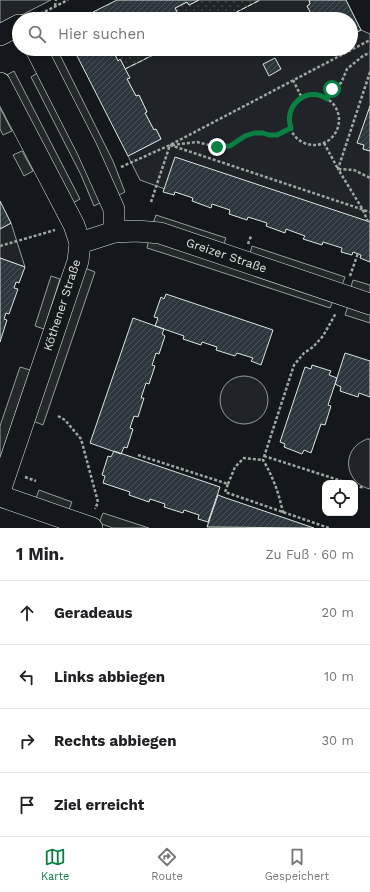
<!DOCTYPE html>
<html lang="de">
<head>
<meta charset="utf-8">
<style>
	:root { --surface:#fff; --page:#f6f6f6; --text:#202124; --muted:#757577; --line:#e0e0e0; --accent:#0b8043 }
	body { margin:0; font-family:"Work Sans",sans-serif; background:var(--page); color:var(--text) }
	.controls { position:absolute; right:12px; bottom:12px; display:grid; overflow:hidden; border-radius:8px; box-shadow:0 2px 6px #0003 }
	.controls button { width:36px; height:36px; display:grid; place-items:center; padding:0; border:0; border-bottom:1px solid var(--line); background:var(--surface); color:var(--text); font:20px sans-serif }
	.stop { position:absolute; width:12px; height:12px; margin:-9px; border:3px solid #0b8043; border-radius:50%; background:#fff }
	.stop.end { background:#0b8043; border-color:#fff; box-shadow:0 1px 4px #0008 }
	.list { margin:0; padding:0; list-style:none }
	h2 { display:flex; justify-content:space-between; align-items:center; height:52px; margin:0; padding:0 16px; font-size:17px }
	h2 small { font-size:13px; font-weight:400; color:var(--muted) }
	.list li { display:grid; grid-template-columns:26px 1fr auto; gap:12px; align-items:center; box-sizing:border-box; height:64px; padding:0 16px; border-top:1px solid var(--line) }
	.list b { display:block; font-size:15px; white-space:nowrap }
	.list em { font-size:13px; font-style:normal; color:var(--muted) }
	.icon { flex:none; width:22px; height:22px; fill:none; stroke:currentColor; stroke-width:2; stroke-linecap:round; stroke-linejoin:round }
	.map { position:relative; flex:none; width:370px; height:528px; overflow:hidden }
	.search { position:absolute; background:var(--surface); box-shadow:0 2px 6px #0003; left:12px; right:12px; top:12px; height:44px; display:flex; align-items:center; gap:10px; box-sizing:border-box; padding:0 14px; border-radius:22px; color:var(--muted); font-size:15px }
	.sheet { height:308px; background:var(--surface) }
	nav { display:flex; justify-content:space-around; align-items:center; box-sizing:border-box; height:56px; border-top:1px solid var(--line); background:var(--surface); font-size:11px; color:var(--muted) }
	nav a { display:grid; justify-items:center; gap:2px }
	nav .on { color:var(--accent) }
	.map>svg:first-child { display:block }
	.park { fill:#202428; stroke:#939e99 }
	.garden { fill:url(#garden-dots); stroke:#939e99 }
	.parking { fill:#24282b; stroke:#939e99 }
	.building { fill:url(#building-hatch); stroke:#d8e6dc }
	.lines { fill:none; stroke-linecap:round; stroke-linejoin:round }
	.minor-casing { stroke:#d8e6dc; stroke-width:22 }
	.path { stroke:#9da8a2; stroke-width:2.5; stroke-dasharray:3 2; stroke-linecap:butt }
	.minor { stroke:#14181c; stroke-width:21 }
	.fence { stroke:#d8e6dc; stroke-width:1; stroke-dasharray:5 2; stroke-linecap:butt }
	.route { stroke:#0b8043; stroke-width:5 }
	.labels { text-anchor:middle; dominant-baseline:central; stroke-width:3; stroke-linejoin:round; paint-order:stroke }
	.street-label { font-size:12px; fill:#d8e6dc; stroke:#14181c }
</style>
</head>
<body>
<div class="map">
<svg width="370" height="528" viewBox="0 0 370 528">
	<defs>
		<pattern id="garden-dots" width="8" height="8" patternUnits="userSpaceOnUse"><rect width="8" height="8" fill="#202428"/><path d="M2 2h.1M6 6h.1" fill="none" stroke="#404447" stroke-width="1.8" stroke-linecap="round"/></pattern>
		<pattern id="building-hatch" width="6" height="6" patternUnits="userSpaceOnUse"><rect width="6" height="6" fill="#2c363c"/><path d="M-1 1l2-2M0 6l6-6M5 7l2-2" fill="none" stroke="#4a5358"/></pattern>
	</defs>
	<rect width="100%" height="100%" fill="#14181c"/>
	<path class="park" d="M0,0h51l-47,24 -4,1z
		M260,0h49l1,4 -3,2 7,13h-91z
		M361,30l9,4v72l-12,37 6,2 -1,4 7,2v71l-205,-33 -25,-9 -12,-24 33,-17 -5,-10 -2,1 -9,-17 2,-1 -8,-17 -3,1 -9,-17 3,-1 -5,-9 40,-20h186v-14z
		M11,223l14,44 -25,-9v-29z
		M220 400a24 24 0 1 1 48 0a24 24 0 1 1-48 0Z
		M367,439h3v50c-19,-4 -28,-26 -16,-41 4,-5 9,-7 13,-9z"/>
	<path class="garden" d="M199,0h61l-37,19h-60l14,-8 -2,-3 12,-6 2,3z
		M112,49h53l-40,20 -4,-9 -3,1z"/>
	<path class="parking" d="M49,49h8l56,112 12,31 -8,4 -71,-145z
		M14,71l66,128 -9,5 -66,-128z
		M39,72l63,130 -8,4 -13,-31 -50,-98z
		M0,108l12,23 -9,4 -3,-6z
		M22,151l11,20 -9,5 -11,-21z
		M156,215l70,23 -4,11 -70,-23z
		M149,238l185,60 -4,10 -164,-54 -19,-6z
		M252,246l93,31 -4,11 -92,-31z
		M85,268l10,4 -52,153 -10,-4z
		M51,276l9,3 -16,50 -9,-3z
		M353,280l17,5v12l-20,-7z
		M349,303l21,7v13l-25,-8z
		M20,367l10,3 -30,88v-32z
		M39,490l33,12 -4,10 -33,-11z
		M103,513l46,15h-36l-14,-5z"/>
	<path class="building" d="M117,0h82l-10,5 -2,-3 -12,6 2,4 -14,7h-4l-1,-2 -4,2h-57l-4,-7z
		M309,0h37l15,30 -10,5v-16h-37l-7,-13 3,-2z
		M77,49h35l6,12 2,-2 10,19 -3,1 9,17 3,-1 8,17 -2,1 9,17 2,-1 5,10 -33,17 -54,-106z
		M275,58l6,11 -12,7 -6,-12z
		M370,106v45l-7,-2 1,-4 -7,-2z
		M175,157l195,65v40l-10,-4 1,-3 -8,-3 -1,3 -11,-3 1,-4 -19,-6 -1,3 -19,-6 2,-3 -19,-7 -1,4 -19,-7 1,-3 -19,-6 -1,3 -18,-6 1,-4 -18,-6 -1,4 -19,-7 1,-3 -18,-6 -1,3 -11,-3z
		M0,201l11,22 -11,6z
		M0,258l25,9 -6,16 -3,-1 -2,6 4,1 -9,25 -3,-1 -2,6 3,1 -7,22z
		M166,294l107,36 -12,35 -10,-4 2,-3 -16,-5 -2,3 -19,-6 1,-3 -15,-5 -1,3 -18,-6 1,-3 -29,-10 3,-8 -4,-1 7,-20 3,2z
		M133,318l31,11 -2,5 3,2 -6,18 -3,-1 -4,12 3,1 -6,18 -3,-1 -5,15h3l-6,19 -4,-1 -4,12 3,1 -6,19 -3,-1 -3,7 -31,-11z
		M345,353l25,8v36l-11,-4 -1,4 -18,-6 1,-4 -6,-3z
		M312,365l19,6 -2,4 8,3 -9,27 3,1 -6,19 -4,-1 -10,29 -7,-3 -2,4 -18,-7 1,-3 -5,-2 25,-75 6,2z
		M114,451l106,36 -12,35 -10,-3 1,-4 -15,-5 -1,3 -19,-6 1,-3 -15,-5 -1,3 -20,-7 1,-3 -27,-9 2,-7 -3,-1 6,-19 3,1z
		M218,495l5,2 91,31 -107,-1z"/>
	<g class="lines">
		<defs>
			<g id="minor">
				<path d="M0,35l19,-10"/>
				<path d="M36,49l51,100 27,60v23"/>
				<path d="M0,83l74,142 6,18 -2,18 -78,230"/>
				<path id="s1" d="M80,243l34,-11 23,-1 23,2 210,71"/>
				<path d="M0,496l92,32"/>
			</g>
		</defs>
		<use href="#minor" class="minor-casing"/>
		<path class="path" d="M55,6l1,-6
			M36,16l32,-16
			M370,72l-32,97 25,41 5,12 2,-1
			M293,80l9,18
			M289 120a25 25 0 1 1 50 0a25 25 0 1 1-50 0Z
			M327,99l5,-10 9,-6 6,-14 17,-14 6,-2
			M324,143l14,26 16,1 16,8
			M170,145l200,67
			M172,145l25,-3 20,5 13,-1 15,-10 9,-3h9l6,2h8l14,-7
			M121,167l49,-22 200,-105
			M151,202l19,-57
			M248,244l3,-8
			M0,246l55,-16
			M350,276l8,-23
			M58,416l7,4 16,19 17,63 -3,7
			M138,455l90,29 -3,8 104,36
			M264,456l84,27
			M25,477l11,4
			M228,484l7,-17 9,-9 19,2
			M355,485l9,3
			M283,513c-4,-20 -10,-36 -20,-53l31,-95 10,-12 9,-6 10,-11 13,-23"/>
		<use href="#minor" class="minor"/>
		<path class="fence" d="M223,19l37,-19
			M125,69l40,-20"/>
	</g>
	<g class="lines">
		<path class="route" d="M217,147l13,-1 15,-10 9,-3h9l6,2h8l14,-7c-8,-22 16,-43 36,-29l5,-10"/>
	</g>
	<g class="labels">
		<g class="street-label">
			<text stroke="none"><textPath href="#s1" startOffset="152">Greizer Straße</textPath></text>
			<text transform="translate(62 305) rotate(-72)">Köthener Straße</text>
		</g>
	</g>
</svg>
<div class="controls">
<button><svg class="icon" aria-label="locate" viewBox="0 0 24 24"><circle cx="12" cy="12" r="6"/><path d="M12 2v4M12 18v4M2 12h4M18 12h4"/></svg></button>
</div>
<div class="stop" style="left:332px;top:89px"></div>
<div class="stop end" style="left:217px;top:147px"></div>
<div class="search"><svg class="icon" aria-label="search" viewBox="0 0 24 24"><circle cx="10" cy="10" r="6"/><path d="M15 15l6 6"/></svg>Hier suchen</div>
</div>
<section class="sheet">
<h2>1 Min.<small>Zu Fuß · 60 m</small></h2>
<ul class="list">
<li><svg class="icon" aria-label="ahead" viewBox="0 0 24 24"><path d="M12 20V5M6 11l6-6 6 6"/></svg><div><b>Geradeaus</b></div><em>20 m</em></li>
<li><svg class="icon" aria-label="left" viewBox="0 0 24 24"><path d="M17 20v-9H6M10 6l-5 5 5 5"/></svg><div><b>Links abbiegen</b></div><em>10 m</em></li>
<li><svg class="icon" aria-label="right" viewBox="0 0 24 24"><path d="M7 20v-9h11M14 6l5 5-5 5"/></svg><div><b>Rechts abbiegen</b></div><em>30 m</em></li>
<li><svg class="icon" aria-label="arrive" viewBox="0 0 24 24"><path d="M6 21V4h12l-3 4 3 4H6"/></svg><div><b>Ziel erreicht</b></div></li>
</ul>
</section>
<nav>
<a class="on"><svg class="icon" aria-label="map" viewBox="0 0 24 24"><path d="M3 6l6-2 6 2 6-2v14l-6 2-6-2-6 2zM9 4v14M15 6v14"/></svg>Karte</a>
<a><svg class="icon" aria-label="directions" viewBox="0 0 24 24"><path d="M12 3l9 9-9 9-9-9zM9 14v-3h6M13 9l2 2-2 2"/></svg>Route</a>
<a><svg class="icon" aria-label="saved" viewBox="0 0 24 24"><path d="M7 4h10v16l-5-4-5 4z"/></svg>Gespeichert</a>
</nav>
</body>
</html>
